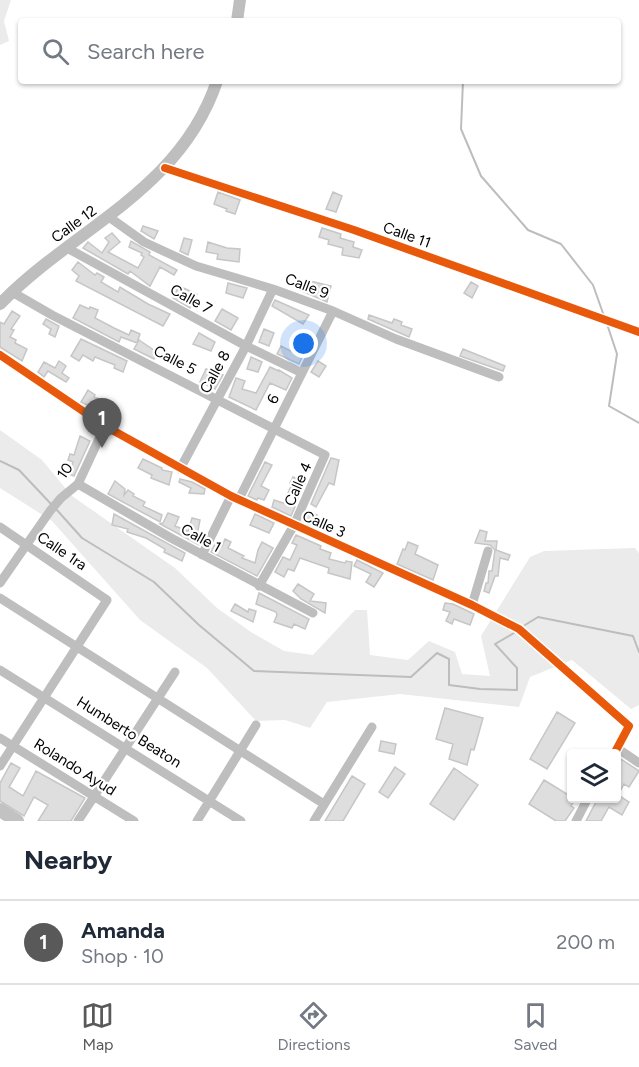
<!DOCTYPE html>
<html lang="en">
<head>
<meta charset="utf-8">
<style>
	:root { --surface:#fff; --page:#f6f6f7; --text:#1f2937; --muted:#747a83; --line:#e0e1e3; --accent:#595959 }
	body { margin:0; font-family:Figtree,sans-serif; background:var(--page); color:var(--text) }
	.controls { position:absolute; right:18px; bottom:18px; display:grid; overflow:hidden; border-radius:6px; box-shadow:0 2px 4px #0004 }
	.controls button { width:54px; height:54px; display:grid; place-items:center; padding:0; border:0; border-bottom:2px solid var(--line); background:var(--surface); color:var(--text); font:30px sans-serif }
	.you { position:absolute; left:304px; top:344px; width:21px; height:21px; margin:-15px; border:4px solid #fff; border-radius:50%; background:#1a73e8; box-shadow:0 0 0 9px #1a73e833 }
	.badge { display:grid; place-items:center; width:39px; height:39px; border-radius:50%; background:var(--accent); color:#fff; font-size:20px; font-weight:700 }
	.pin { position:absolute; translate:-50% -50px; filter:drop-shadow(0 2px 3px #0008) }
	.pin::after { content:''; position:absolute; top:32px; width:21px; height:18px; background:inherit; clip-path:polygon(0 0,100% 0,50% 100%) }
	.list { margin:0; padding:0; list-style:none }
	h2 { display:flex; justify-content:space-between; align-items:center; height:78px; margin:0; padding:0 24px; font-size:26px }
	h2 small { font-size:20px; font-weight:400; color:var(--muted) }
	.list li { display:grid; grid-template-columns:39px 1fr auto; gap:18px; align-items:center; box-sizing:border-box; height:84px; padding:0 24px; border-top:2px solid var(--line) }
	.list b { display:block; font-size:22px; white-space:nowrap }
	.list p { margin:0; font-size:20px; white-space:nowrap; color:var(--muted) }
	.list em { font-size:20px; font-style:normal; color:var(--muted) }
	.icon { flex:none; width:33px; height:33px; fill:none; stroke:currentColor; stroke-width:2; stroke-linecap:round; stroke-linejoin:round }
	.map { position:relative; flex:none; width:639px; height:821px; overflow:hidden }
	.search { position:absolute; background:var(--surface); box-shadow:0 2px 4px #0004; left:18px; right:18px; top:18px; height:66px; display:flex; align-items:center; gap:15px; box-sizing:border-box; padding:0 21px; border-radius:6px; color:var(--muted); font-size:22px }
	.sheet { height:162px; background:var(--surface) }
	nav { display:flex; justify-content:space-around; align-items:center; box-sizing:border-box; height:84px; border-top:2px solid var(--line); background:var(--surface); font-size:16px; color:var(--muted) }
	nav a { display:grid; justify-items:center; gap:3px }
	nav .on { color:var(--accent) }
	.map>svg:first-child { display:block }
	.green { fill:#ebebeb }
	.lines { fill:none; stroke-linecap:round; stroke-linejoin:round }
	.stream { stroke:#bdbdbd; stroke-width:2 }
	.building { fill:#dedede; stroke:#c6c6c6; stroke-width:1.5 }
	.minor { stroke:#bebebe; stroke-width:9 }
	.tertiary { stroke:#bebebe; stroke-width:12 }
	.secondary { stroke:#c2c2c2; stroke-width:14 }
	.cycleway-casing { stroke:#fff; stroke-width:11 }
	.cycleway { stroke:#e8590c; stroke-width:8 }
	.labels { text-anchor:middle; dominant-baseline:central; stroke-width:4.5; stroke-linejoin:round; paint-order:stroke }
	.street-label { font-size:15px; fill:#000; stroke:#fff }
</style>
</head>
<body>
<div class="map">
<svg width="639" height="821" viewBox="0 0 639 821">
	<rect width="100%" height="100%" fill="#fff"/>
	<path class="green" d="M0,0h11l-7,21 5,20 -9,4z
		M0,430l42,30 30,36 103,72 42,40 34,24 33,19 29,4 42,-45h12l3,45 38,5 21,-19 26,11 7,22 28,2 -9,-40 49,-79 14,-6 91,-3 4,5v152l-8,4 -59,-49 -42,17 -11,30 -119,-13 -73,8 -17,26 -25,-8 -29,1 -49,-53 -67,-48 -88,-99 -52,-33z"/>
	<g class="lines">
		<path class="stream" d="M463,81l-2,48 20,47 47,54 33,14 32,41 11,31
			M607,324l10,30 -8,52 30,17
			M0,461l19,9 33,35
			M56,509l26,29 72,44 45,43 55,46 157,6 26,-24 12,6v26l31,4 37,1v-22l-22,-24 19,-11
			M525,625l13,-8 95,19 6,16"/>
	</g>
	<path class="building" d="M218,192l22,8 -5,14 -9,-3 1,-2 -13,-5z
		M333,192l9,4 -6,16 -10,-3z
		M143,226l15,5 -4,8 -13,-8z
		M322,228l19,6 -1,4 14,4 -1,5 9,3 -3,8 -17,-3 1,-7 -15,-4 1,-4 -10,-3z
		M112,233l8,9 -12,10 30,16 6,-11 -3,-2 1,-2 -13,-6 2,-6 19,11 -1,3 28,15 -3,5 -14,-8 -10,19 -20,-15 -2,3 -45,-26 5,-6 14,11 7,-11 -4,-4z
		M184,238l8,2 -4,15 -8,-4z
		M208,242l19,6 13,1 -1,13 -22,-3 1,-5 -12,-2z
		M78,262l17,13 2,-2 7,4 -3,5 17,10 2,-5 28,17 22,10 -7,12 -87,-45 3,-5 -7,-6z
		M310,281l21,5 -4,16 -23,-10z
		M471,282l7,4 -6,12 -8,-5z
		M228,283l19,5 -4,10 -17,-5z
		M179,286l18,8 -7,14 -17,-10z
		M275,300l34,15 -6,9 -31,-18z
		M80,305l9,4 1,-2 8,3 -3,8 19,10 15,7 2,-5 9,4 -3,9 -16,-6 -2,5 -46,-24z
		M222,309l16,9 -7,12 -16,-9z
		M12,311l8,5 -9,13 3,1 -4,7 6,3 -1,3 12,6 -5,12 -22,-14v-25l4,2z
		M369,315l23,8 2,-4 8,3 -1,3 11,4 -3,8 -41,-18z
		M46,319l13,7 -4,11 -6,-3 2,-5 -8,-5z
		M264,329l10,4 -5,13 -10,-4z
		M199,333l16,9 -4,9 -18,-7z
		M81,339l46,22 -4,11 -9,-4 1,-3 -20,-8 -2,4 -10,-6 -4,6 -8,-5z
		M139,340l19,13 -4,6 -20,-10z
		M281,346l21,11 -3,7 -22,-10z
		M463,349l42,17 -2,5 -43,-15z
		M251,357l11,5 -4,10 -11,-3z
		M59,361l7,5 -4,7 7,5 -3,4 -18,-11 -4,6 -6,-5 6,-10 11,6z
		M318,361l8,5 -7,11 -8,-5z
		M270,367l9,4v-1l13,8 -6,12 -16,-7 -14,27 -27,-13 7,-19 9,3 -3,8 14,4z
		M206,369l17,6 -8,14 -15,-7z
		M88,390l7,5 -1,2 10,4 -5,10 -18,-9z
		M80,436l10,5 -16,35 -5,-2 4,-12 -5,-2 2,-6 4,1z
		M331,458l8,2 -5,25 -5,-2 -13,24 -5,-3z
		M143,459l19,9v2l10,2 -3,13 -18,-7 1,-3 -14,-7z
		M265,462l7,3 -11,21 8,4 -5,10 -6,-2 -1,2 -9,-4z
		M293,477l12,6 -7,15 -10,-5 4,-9 -2,-1z
		M180,479l12,3 13,7 -1,5 -15,-1 2,-5 -12,-6z
		M115,481l10,8 -1,6 4,-5 6,4 -1,2 12,6 -2,4 19,9 -2,7 -52,-28z
		M274,500l21,7 -4,9 -19,-9z
		M307,511l10,4 -2,11 -12,-5z
		M168,513l11,4 -4,9 13,5 4,-13 8,2 -3,15 7,1 -5,9 -39,-21 3,-1z
		M114,514l71,39 -3,8 -18,-9 1,-3 -19,-11 -19,-6 1,-3 -16,-4z
		M255,514l19,9 -5,10 -19,-8z
		M480,530l7,2 -2,9h12l-1,9 14,5 -2,5 -8,-2 -2,18h-3l-6,17 -5,-2 2,-8h2l1,-12h3l3,-21 -5,-5 -15,-2z
		M296,535l25,11 -1,3 11,4 -2,6 16,4 1,-2 6,1 -2,17 -22,-6 1,-5 -29,-10 -6,13 -6,-2 -4,8 -9,-5 8,-15 7,3 7,-15 -5,-2z
		M225,539l6,3 -3,6 16,8 -2,2 13,5 3,-13 4,-8 11,6 -16,28 -46,-24 4,-8 7,2z
		M408,542l10,4 -3,8 23,11 -5,15 -36,-16 6,-15 2,1z
		M357,560l26,13 -9,14 -8,-5 5,-8 -17,-8z
		M298,584l16,10 -4,7 16,2 -1,10 -24,-14 -8,-8z
		M259,593l50,26 -4,10 -11,-5 -2,4 -18,-6 3,-7 -1,-3 -20,-8z
		M445,603l8,1 21,10 -4,11 -16,-6 -2,5 -6,-3 4,-9 -7,-2z
		M235,604l13,8 1,-3 7,2 -3,11 -22,-11z
		M445,708l38,10 -9,32 -3,-1 -4,16 -18,-6 4,-15 -17,-5z
		M557,712l18,11 -28,46 -17,-10z
		M381,741l15,3 -2,10 -15,-3z
		M621,759l18,12 -10,16 -5,-3 -6,11 11,7 -7,13 -13,-8 -8,14h-15l12,-23h18v-31z
		M11,763l9,5 -11,19 14,9 13,-25 49,27 -14,23h-33l10,-16 -14,-8 -10,19 -24,-15v-18z
		M395,767l10,7 -17,24 -9,-6z
		M454,768l24,17 -24,35 -24,-16z
		M352,776l13,8 -22,37h-18z
		M544,780l31,19 -4,7 3,2 -9,13h-9l-27,-17z"/>
	<g class="lines">
		<path class="minor" d="M165,168l189,62 285,102
			M109,217l35,25 52,24 77,23 60,22 63,28 103,38
			M67,248l179,98 56,27
			M12,292l40,23 273,140 -31,70 -35,61
			M0,355l105,71 126,70 241,109 47,24 110,97 -15,28
			M180,469l66,-123 27,-57
			M78,484l93,54 142,75
			M239,499l94,-188
			M0,527l107,73 -107,166
			M202,555l29,-59
			M0,583l50,-72 11,-13 17,-14 27,-58
			M0,598l324,206
			M472,605l16,-54
			M0,670l241,151
			M0,738l134,83
			M617,748l22,15
			M78,821l97,-149
			M197,821l59,-96
			M314,821l58,-94
			M576,821l12,-23"/>
		<path class="tertiary" d="M237,21l3,-21
			M0,304c75,-77 180,-113 217,-223"/>
		<path class="secondary" d="M0,810l17,11"/>
		<defs>
			<path id="cycleway" d="M165,168l189,62 285,102
				M0,355l105,71 126,70 241,109 47,24 110,97 -15,28"/>
		</defs>
		<use href="#cycleway" class="cycleway-casing"/>
		<use href="#cycleway" class="cycleway"/>
	</g>
	<g class="labels">
		<g class="street-label">
			<text transform="translate(74 224) rotate(-36)">Calle 12</text>
			<text transform="translate(407 235) rotate(20)">Calle 11</text>
			<text transform="translate(307 286) rotate(21)">Calle 9</text>
			<text transform="translate(191 299) rotate(29)">Calle 7</text>
			<text transform="translate(175 360) rotate(27)">Calle 5</text>
			<text transform="translate(215 372) rotate(-61)">Calle 8</text>
			<text transform="translate(273 399) rotate(-64)">6</text>
			<text transform="translate(65 471) rotate(-55)">10</text>
			<text transform="translate(298 484) rotate(-66)">Calle 4</text>
			<text transform="translate(324 524) rotate(24)">Calle 3</text>
			<text transform="translate(201 538) rotate(29)">Calle 1</text>
			<text transform="translate(62 551) rotate(34)">Calle 1ra</text>
			<text transform="translate(129 732) rotate(32)">Humberto Beaton</text>
			<text transform="translate(75 767) rotate(32)">Rolando Ayud</text>
		</g>
	</g>
</svg>
<div class="controls">
<button><svg class="icon" aria-label="layers" viewBox="0 0 24 24"><path d="M12 4l9 5-9 5-9-5zM3 14l9 5 9-5"/></svg></button>
</div>
<div class="you"></div>
<div class="pin badge" style="left:102px;top:448px">1</div>
<div class="search"><svg class="icon" aria-label="search" viewBox="0 0 24 24"><circle cx="10" cy="10" r="6"/><path d="M15 15l6 6"/></svg>Search here</div>
</div>
<section class="sheet">
<h2>Nearby<small></small></h2>
<ul class="list">
<li><span class="badge">1</span><div><b>Amanda</b><p>Shop · 10</p></div><em>200 m</em></li>
</ul>
</section>
<nav>
<a class="on"><svg class="icon" aria-label="map" viewBox="0 0 24 24"><path d="M3 6l6-2 6 2 6-2v14l-6 2-6-2-6 2zM9 4v14M15 6v14"/></svg>Map</a>
<a><svg class="icon" aria-label="directions" viewBox="0 0 24 24"><path d="M12 3l9 9-9 9-9-9zM9 14v-3h6M13 9l2 2-2 2"/></svg>Directions</a>
<a><svg class="icon" aria-label="saved" viewBox="0 0 24 24"><path d="M7 4h10v16l-5-4-5 4z"/></svg>Saved</a>
</nav>
</body>
</html>
